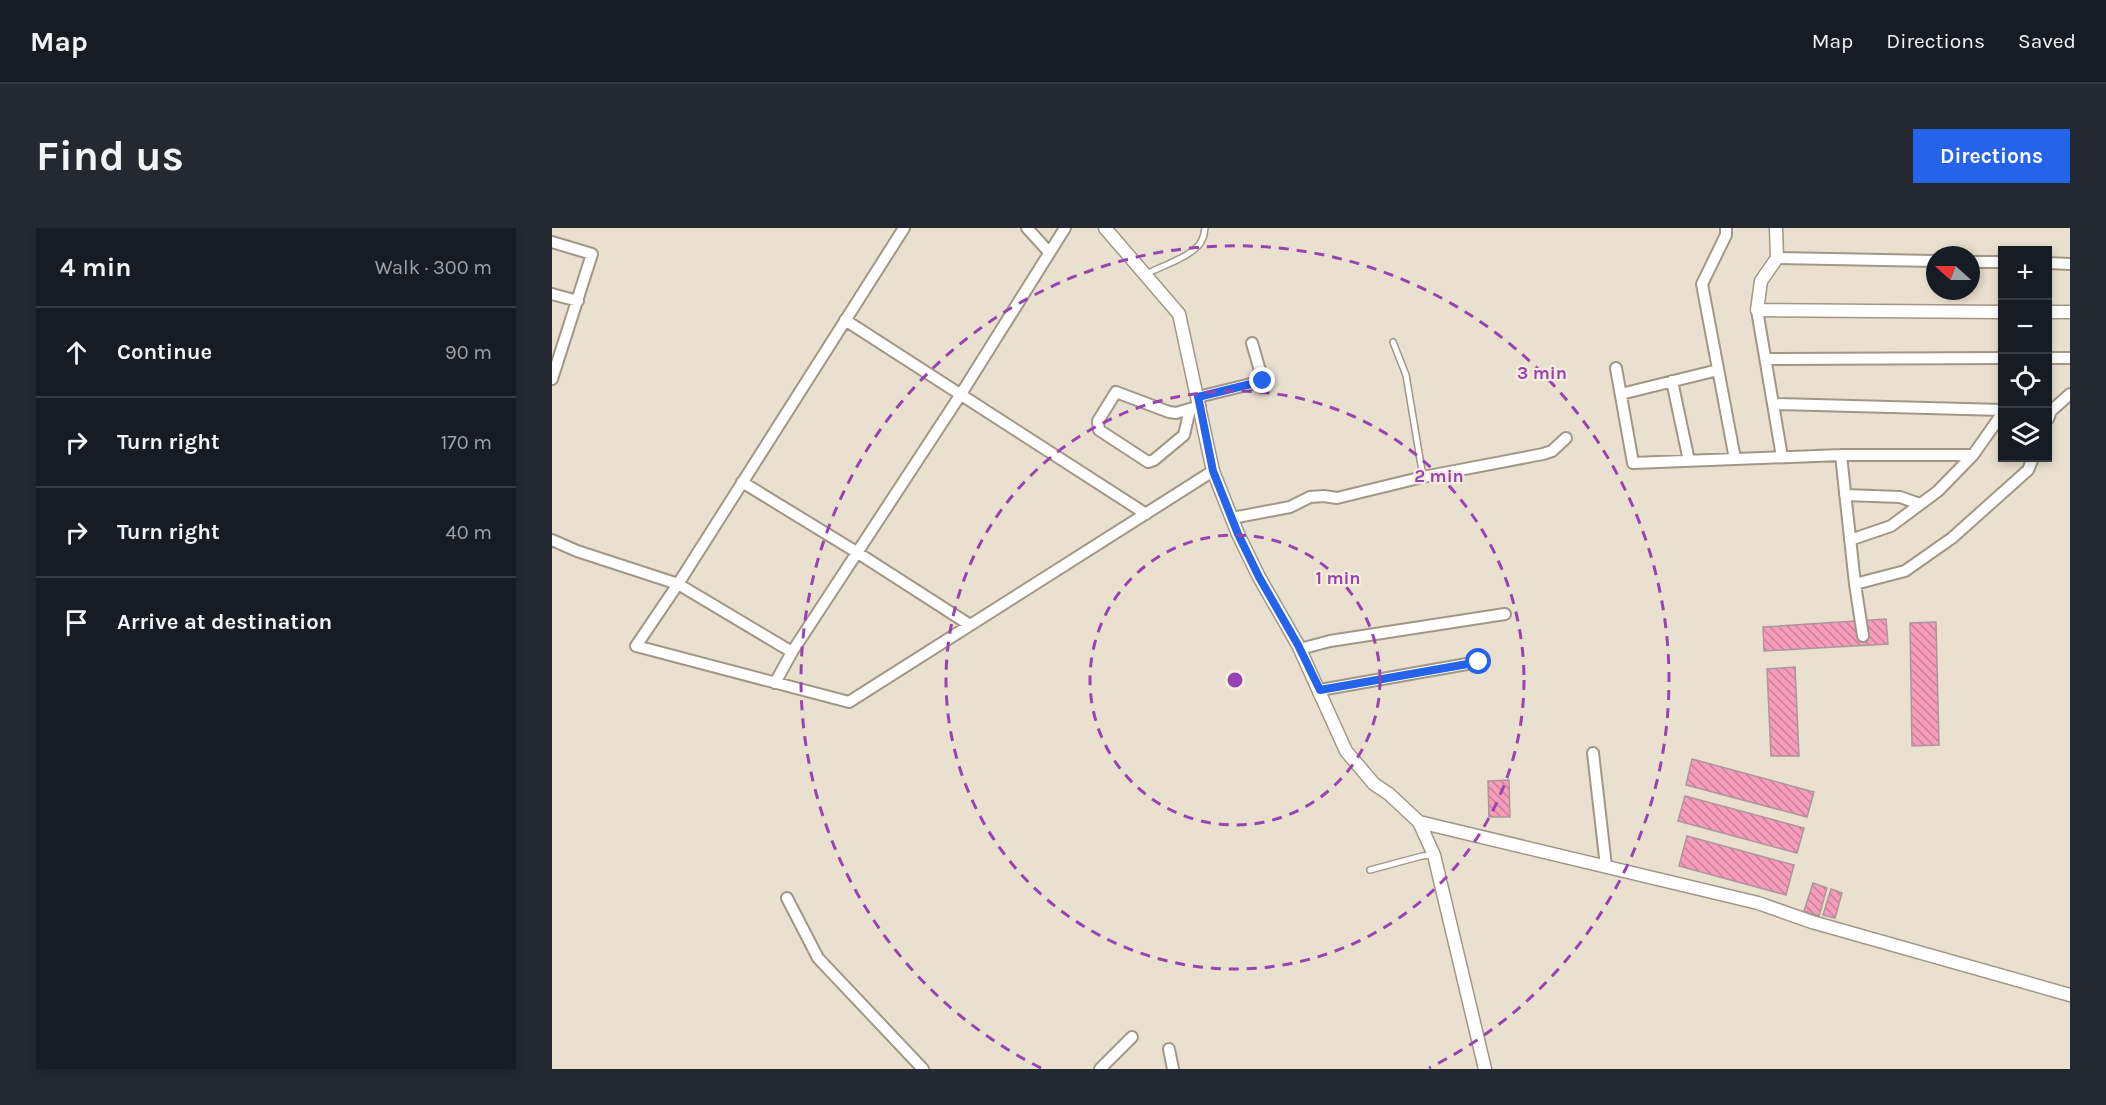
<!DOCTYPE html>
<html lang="en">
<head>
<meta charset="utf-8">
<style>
	:root { --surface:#171b24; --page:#242831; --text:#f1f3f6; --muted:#9ea1a6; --line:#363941; --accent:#2563eb }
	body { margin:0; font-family:Karla,sans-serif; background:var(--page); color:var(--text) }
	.controls { position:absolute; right:18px; top:18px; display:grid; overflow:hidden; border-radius:0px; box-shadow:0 3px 9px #0003 }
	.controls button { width:54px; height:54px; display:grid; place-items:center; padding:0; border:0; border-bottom:2px solid var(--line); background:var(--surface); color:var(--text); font:30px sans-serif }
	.compass { position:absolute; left:1374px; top:18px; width:54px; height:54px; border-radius:50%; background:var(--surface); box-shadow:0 3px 9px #0003; rotate:291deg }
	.stop { position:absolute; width:18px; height:18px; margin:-14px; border:4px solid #2563eb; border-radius:50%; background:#fff }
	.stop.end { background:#2563eb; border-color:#fff; box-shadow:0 2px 6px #0008 }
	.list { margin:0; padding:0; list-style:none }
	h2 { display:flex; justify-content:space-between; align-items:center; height:78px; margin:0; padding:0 24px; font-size:26px }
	h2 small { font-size:20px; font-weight:400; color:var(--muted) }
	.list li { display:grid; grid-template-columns:39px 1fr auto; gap:18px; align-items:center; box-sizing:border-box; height:90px; padding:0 24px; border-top:2px solid var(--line) }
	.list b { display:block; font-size:22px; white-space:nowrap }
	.list em { font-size:20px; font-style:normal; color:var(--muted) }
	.icon { flex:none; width:33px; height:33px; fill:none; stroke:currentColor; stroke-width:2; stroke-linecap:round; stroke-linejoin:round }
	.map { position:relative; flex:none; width:1518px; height:841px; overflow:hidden; border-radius:0px }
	header { display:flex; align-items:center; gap:36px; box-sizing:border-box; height:84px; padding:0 30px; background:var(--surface); border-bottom:2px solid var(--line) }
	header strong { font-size:28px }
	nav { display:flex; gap:33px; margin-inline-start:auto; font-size:21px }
	.intro { display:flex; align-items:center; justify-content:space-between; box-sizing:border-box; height:144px; padding:0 36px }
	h1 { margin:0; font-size:42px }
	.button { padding:15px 27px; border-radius:0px; background:var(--accent); color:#fff; font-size:21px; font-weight:700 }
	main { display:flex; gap:36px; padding:0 36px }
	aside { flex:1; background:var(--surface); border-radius:0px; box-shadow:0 3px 9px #0003 }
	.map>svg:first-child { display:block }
	.building { fill:url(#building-back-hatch); stroke:#ab969c; stroke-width:1.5 }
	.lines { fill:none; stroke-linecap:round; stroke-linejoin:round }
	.service-casing { stroke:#a19787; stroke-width:8 }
	.minor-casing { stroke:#a19787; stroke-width:14 }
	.tertiary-casing { stroke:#a19787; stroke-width:15 }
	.service { stroke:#fff; stroke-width:5 }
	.minor { stroke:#fff; stroke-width:10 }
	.tertiary { stroke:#fff; stroke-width:12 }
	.route { stroke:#2563eb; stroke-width:8 }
	.ring { fill:none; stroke:#9743b2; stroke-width:3; stroke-dasharray:10 8 }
	.centre { fill:#9743b2; stroke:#f7eddc; stroke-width:3 }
	.ring-label { font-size:18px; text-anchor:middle; font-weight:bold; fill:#9743b2; stroke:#f7eddc; stroke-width:4.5; stroke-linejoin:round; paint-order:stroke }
</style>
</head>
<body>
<header>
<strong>Map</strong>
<nav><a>Map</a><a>Directions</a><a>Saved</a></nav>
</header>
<div class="intro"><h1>Find us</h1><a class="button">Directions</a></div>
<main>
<aside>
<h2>4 min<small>Walk · 300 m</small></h2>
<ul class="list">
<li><svg class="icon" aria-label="ahead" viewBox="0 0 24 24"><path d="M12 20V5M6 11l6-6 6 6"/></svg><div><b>Continue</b></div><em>90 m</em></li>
<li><svg class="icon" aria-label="right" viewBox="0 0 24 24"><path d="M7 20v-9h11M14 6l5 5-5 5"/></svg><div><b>Turn right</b></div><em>170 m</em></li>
<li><svg class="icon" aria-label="right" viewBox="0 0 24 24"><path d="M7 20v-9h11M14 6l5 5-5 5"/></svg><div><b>Turn right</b></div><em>40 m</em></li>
<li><svg class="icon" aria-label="arrive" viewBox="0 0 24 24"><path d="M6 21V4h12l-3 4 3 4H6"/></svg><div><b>Arrive at destination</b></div></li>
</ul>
</aside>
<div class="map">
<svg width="1518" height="841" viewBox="0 0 1518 841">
	<defs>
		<pattern id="building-back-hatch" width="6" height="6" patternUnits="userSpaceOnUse" patternTransform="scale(1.5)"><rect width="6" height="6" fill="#f79cbb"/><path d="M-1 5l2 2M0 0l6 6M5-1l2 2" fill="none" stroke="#c98098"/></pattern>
	</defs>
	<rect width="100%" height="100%" fill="#eae0cf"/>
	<path class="building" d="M1334,391l2,25 -124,7 -1,-24z
		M1384,394l3,123 -27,1 -2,-123z
		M1243,439l4,89h-28l-4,-87z
		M1140,531l122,33 -7,25 -121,-32z
		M957,552l1,37h-21l-1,-36z
		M1133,568l119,32 -7,25 -119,-32z
		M1135,608l107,29 -8,30 -107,-29z
		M1261,655l14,5 -8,28 -15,-5z
		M1279,661l11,4 -7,25 -12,-3z"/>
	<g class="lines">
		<defs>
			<path id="service" d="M594,46c16,-8 39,-15 52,-28 5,-5 6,-11 7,-18
				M841,114l13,33 17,102
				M818,642l52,-14 10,-1"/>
			<path id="minor" d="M352,0l-226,356 -42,62 213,56 364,-231
				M475,0l21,23
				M1174,0v7l-24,49 33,175
				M0,14l40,12 -40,125
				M1225,30l158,3
				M1419,34h31
				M1496,35l22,1
				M0,66l26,7
				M1205,82l25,147
				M293,92l301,194
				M1496,130h22
				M1214,131l236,-1
				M1064,140l17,95 208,-8h132
				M1120,153l17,80
				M1069,166l97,-24
				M646,169l65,-16 -11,-38
				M1222,176l228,6
				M638,181l-6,26 -30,25 -6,2 -49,-32 -1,-9 18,-29 53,20 7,1 24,-7
				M1496,191l3,-8 19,-17
				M1289,227l14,129 8,52
				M190,254l116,71 112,72
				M1293,267l55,2 20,7
				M680,290l58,-11 20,-10 14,-1 13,2 86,-21 120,-23 9,-3 14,-13
				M0,312l25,11 101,33 114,68 169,-258 104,-166
				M1298,312l41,-14 47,-35 35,-36 29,-41
				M1303,356l50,-13 47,-33 76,-68 5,-12
				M748,421l30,-8 175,-27
				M223,455l17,-31
				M768,462l158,-28
				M1041,525l13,113
				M235,670l31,60 105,111
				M617,821l4,20
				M548,841l32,-32"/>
			<path id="tertiary" d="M553,0l74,86 34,157 25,63 21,43 39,68 48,106 28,33 15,10 30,28 15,33 51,214
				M1224,0l1,30 -16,23 -4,29 245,2
				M1496,84h22
				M867,594l339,81 54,19 258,73"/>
		</defs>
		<use href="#service" class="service-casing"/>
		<use href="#minor" class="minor-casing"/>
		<use href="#tertiary" class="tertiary-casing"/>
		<use href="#service" class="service"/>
		<use href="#minor" class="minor"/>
		<use href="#tertiary" class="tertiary"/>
	</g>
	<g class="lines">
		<path class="route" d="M711,153l-65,16 2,9 13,65 25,63 21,43 39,68 22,45 159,-28"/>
	</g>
	<g class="ring">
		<circle cx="683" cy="452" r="145"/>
		<circle cx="683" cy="452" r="289"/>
		<path d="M489 840A434 434 0 1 1 877 840"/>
	</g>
	<circle cx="683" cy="452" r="9" class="centre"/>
	<g class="ring-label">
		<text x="990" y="151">3 min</text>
		<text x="887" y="254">2 min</text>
		<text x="786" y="356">1 min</text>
	</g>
</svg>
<div class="controls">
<button>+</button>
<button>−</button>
<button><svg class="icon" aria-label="locate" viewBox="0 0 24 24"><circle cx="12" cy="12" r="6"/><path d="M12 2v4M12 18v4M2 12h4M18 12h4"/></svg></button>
<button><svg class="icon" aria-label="layers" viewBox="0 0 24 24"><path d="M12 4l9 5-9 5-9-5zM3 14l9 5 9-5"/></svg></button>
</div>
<svg class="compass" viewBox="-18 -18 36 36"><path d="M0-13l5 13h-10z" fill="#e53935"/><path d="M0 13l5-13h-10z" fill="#9ea1a6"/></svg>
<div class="stop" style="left:927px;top:434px"></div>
<div class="stop end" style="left:711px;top:153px"></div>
</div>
</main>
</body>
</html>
